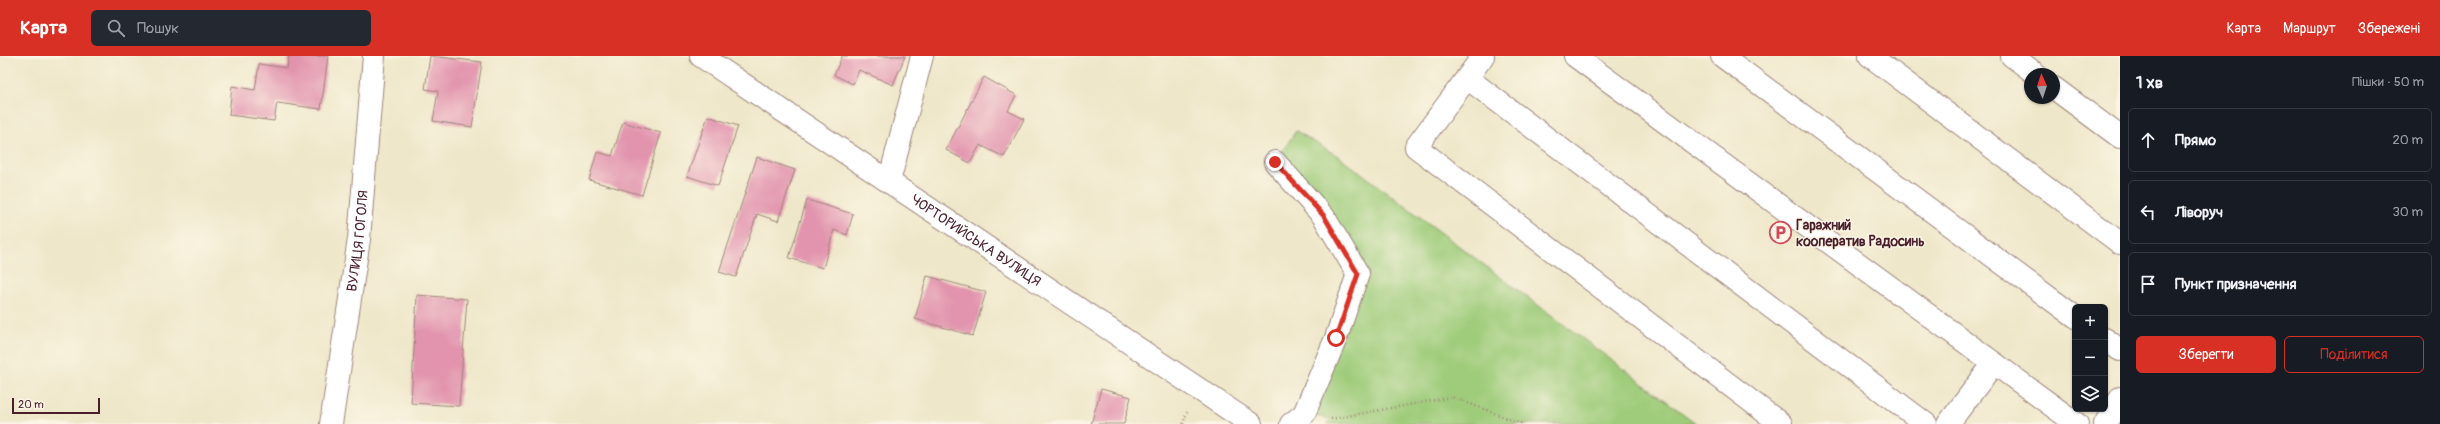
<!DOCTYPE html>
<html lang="uk">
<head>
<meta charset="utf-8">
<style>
	:root { --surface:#171b24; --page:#242831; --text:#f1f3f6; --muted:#9ea1a6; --line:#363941; --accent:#d93025 }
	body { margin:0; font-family:Pangolin,sans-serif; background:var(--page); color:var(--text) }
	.controls { position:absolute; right:12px; bottom:12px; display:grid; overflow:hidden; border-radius:6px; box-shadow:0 1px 3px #0004 }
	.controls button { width:36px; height:36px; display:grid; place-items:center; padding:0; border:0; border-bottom:1px solid var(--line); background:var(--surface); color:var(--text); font:20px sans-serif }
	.compass { position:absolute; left:2024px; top:12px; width:36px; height:36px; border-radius:50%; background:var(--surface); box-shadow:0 1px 3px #0004; rotate:357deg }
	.scale { position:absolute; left:12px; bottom:10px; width:88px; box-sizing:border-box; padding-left:4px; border:2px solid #4a1f2b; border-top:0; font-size:11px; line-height:14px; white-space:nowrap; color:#4a1f2b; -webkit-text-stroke:3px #fcf5e5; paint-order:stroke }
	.stop { position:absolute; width:12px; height:12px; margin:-9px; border:3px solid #d93025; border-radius:50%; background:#fff }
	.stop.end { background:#d93025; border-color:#fff; box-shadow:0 1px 4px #0008 }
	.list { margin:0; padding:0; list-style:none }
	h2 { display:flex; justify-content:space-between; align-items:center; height:52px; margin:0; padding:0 16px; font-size:17px }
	h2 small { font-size:13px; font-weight:400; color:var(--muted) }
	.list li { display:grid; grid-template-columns:26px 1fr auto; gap:12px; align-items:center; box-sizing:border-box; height:64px; margin:0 8px 8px; padding:0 8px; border:1px solid var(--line); border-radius:6px }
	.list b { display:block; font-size:15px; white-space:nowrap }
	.list em { font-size:13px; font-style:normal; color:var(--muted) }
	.actions { display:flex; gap:8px; padding:12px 16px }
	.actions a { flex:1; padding:9px 0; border:1px solid var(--accent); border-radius:6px; text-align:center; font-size:14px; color:var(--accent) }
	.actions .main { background:var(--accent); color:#fff }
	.icon { flex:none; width:22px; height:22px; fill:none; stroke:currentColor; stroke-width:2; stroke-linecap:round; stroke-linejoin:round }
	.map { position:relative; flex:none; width:2120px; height:368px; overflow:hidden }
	header { display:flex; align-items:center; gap:24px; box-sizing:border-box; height:56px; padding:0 20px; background:var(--accent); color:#fff }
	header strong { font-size:19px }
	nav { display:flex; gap:22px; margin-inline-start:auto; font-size:14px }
	.search { width:280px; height:36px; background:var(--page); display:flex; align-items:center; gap:10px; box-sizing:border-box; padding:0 14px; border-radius:6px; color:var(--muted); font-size:15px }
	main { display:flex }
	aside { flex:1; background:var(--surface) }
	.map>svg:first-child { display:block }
	.green { fill:#9fcc7a; stroke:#747652 }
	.building { fill:#e294ae }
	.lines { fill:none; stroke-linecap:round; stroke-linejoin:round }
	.minor-casing { stroke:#9c837a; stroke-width:24 }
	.path { stroke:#9c837a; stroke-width:2.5; stroke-dasharray:1 3; stroke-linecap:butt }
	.minor { stroke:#fff; stroke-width:22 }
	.route { stroke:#d93025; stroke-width:5 }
	.labels { text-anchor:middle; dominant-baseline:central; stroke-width:3; stroke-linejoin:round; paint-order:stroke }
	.poi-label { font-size:14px; font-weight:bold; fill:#4a1f2b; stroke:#fcf5e5; text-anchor:start }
	.street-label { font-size:14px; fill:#4a1f2b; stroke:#fcf5e5 }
</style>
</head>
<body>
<header>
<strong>Карта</strong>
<div class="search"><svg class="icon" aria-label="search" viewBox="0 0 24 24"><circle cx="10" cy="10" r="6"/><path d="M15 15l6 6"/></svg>Пошук</div>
<nav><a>Карта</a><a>Маршрут</a><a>Збережені</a></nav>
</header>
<main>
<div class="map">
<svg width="2120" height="368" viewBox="0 0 2120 368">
	<rect width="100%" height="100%" fill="#fcf5e5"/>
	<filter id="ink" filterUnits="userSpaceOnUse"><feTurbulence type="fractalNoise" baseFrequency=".025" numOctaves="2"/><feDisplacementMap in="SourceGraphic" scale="8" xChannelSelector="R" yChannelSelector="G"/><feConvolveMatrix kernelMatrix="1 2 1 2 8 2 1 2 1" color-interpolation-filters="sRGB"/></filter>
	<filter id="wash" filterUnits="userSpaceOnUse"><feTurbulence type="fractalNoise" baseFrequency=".012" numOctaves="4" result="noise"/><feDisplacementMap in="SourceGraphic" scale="16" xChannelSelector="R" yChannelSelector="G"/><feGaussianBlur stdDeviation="0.9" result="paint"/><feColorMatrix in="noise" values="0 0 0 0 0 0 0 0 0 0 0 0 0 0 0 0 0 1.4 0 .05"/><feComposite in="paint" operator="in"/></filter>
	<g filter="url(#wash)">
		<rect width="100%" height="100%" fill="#eee7c9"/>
		<path class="green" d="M1296,75l45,27 356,266h-370l4,-5 -27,-5 54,-140 -83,-112z"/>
		<g id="blocks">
			<path class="building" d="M289,0h39l-7,53 -44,-6 -3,18 -45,-6 3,-29 23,4 4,-26 28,4z
				M430,0l52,6 -10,65 -39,-6 5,-30 -13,-2z
				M842,0h63l-12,29 -34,-15 -6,14 -19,-9z
				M984,21l32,18 -8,16 16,8 -20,38 -24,-12 -10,18 -24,-13z
				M708,60l30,10 -20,60 -31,-10z
				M623,66l38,11 -19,62 -53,-15 8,-28 15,4z
				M757,101l38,13 -17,51 -21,-7 -21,63 -17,-5z
				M807,144l46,14 -6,21 -13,-5 -11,38 -34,-10z
				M927,220l59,16 -13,44 -58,-17z
				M417,239l50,4 -8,107 -48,-3z
				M1101,333l30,8 -7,27h-33z"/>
		</g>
	</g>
	<g filter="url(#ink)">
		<use href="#blocks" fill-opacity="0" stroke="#9c837a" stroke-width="1"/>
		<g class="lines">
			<defs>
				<g id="minor">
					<path id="s1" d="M701,0l550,368"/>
					<path d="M1483,0l-67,91 365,277"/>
					<path d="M1575,0l502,368"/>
					<path d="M1722,0l353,261"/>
					<path d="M1870,0l250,187"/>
					<path d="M2012,0l24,18"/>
					<path d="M1467,22l459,346"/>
					<path d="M2054,32l66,49"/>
					<path d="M1275,106l49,55 34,57 -22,64 -32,76 -13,10"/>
					<path d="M889,126l33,-126"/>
					<path d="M2105,283l15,11"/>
					<path id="s2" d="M331,368l28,-185 15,-183"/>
					<path d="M1948,368l46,-61"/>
					<path d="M2105,368l15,-26"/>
				</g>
			</defs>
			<use href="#minor" class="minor-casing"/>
			<path class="path" d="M1331,363l121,-22 71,27
				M1183,368l4,-12"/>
			<use href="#minor" class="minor"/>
		</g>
	</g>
	<g class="lines" filter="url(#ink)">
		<path class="route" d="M1275,106l49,54 34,58 -22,64"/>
	</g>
	<defs>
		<symbol id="parking-ring" viewBox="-11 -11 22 22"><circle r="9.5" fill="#fcf5e5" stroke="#d1495b" stroke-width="1.5"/><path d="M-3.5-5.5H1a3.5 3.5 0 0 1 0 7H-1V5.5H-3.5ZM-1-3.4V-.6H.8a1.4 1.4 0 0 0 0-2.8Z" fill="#d1495b"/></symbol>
	</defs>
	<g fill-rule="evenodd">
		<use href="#parking-ring" x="1768" y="164" width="25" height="25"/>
	</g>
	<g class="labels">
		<g class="poi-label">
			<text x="1796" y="169">Гаражний<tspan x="1796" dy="16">кооператив Радосинь</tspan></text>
		</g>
		<g class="street-label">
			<text stroke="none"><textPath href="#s2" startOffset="185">ВУЛИЦЯ ГОГОЛЯ</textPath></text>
			<text stroke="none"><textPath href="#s1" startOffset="331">ЧОРТОРИЙСЬКА ВУЛИЦЯ</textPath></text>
		</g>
	</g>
</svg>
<div class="controls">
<button>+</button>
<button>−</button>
<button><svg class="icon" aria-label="layers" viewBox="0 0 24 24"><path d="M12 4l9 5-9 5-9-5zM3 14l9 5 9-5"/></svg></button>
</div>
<svg class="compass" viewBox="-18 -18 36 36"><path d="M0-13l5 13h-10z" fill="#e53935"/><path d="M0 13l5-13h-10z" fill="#9ea1a6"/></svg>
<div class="scale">20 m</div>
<div class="stop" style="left:1336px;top:282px"></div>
<div class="stop end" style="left:1275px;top:106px"></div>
</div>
<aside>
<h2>1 хв<small>Пішки · 50 m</small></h2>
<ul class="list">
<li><svg class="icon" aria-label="ahead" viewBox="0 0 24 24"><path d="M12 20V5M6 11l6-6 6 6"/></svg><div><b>Прямо</b></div><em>20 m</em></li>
<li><svg class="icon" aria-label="left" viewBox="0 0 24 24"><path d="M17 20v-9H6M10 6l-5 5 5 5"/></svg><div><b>Ліворуч</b></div><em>30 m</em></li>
<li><svg class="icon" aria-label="arrive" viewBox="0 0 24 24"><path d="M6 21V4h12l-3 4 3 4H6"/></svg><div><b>Пункт призначення</b></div></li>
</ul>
<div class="actions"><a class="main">Зберегти</a><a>Поділитися</a></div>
</aside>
</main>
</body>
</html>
